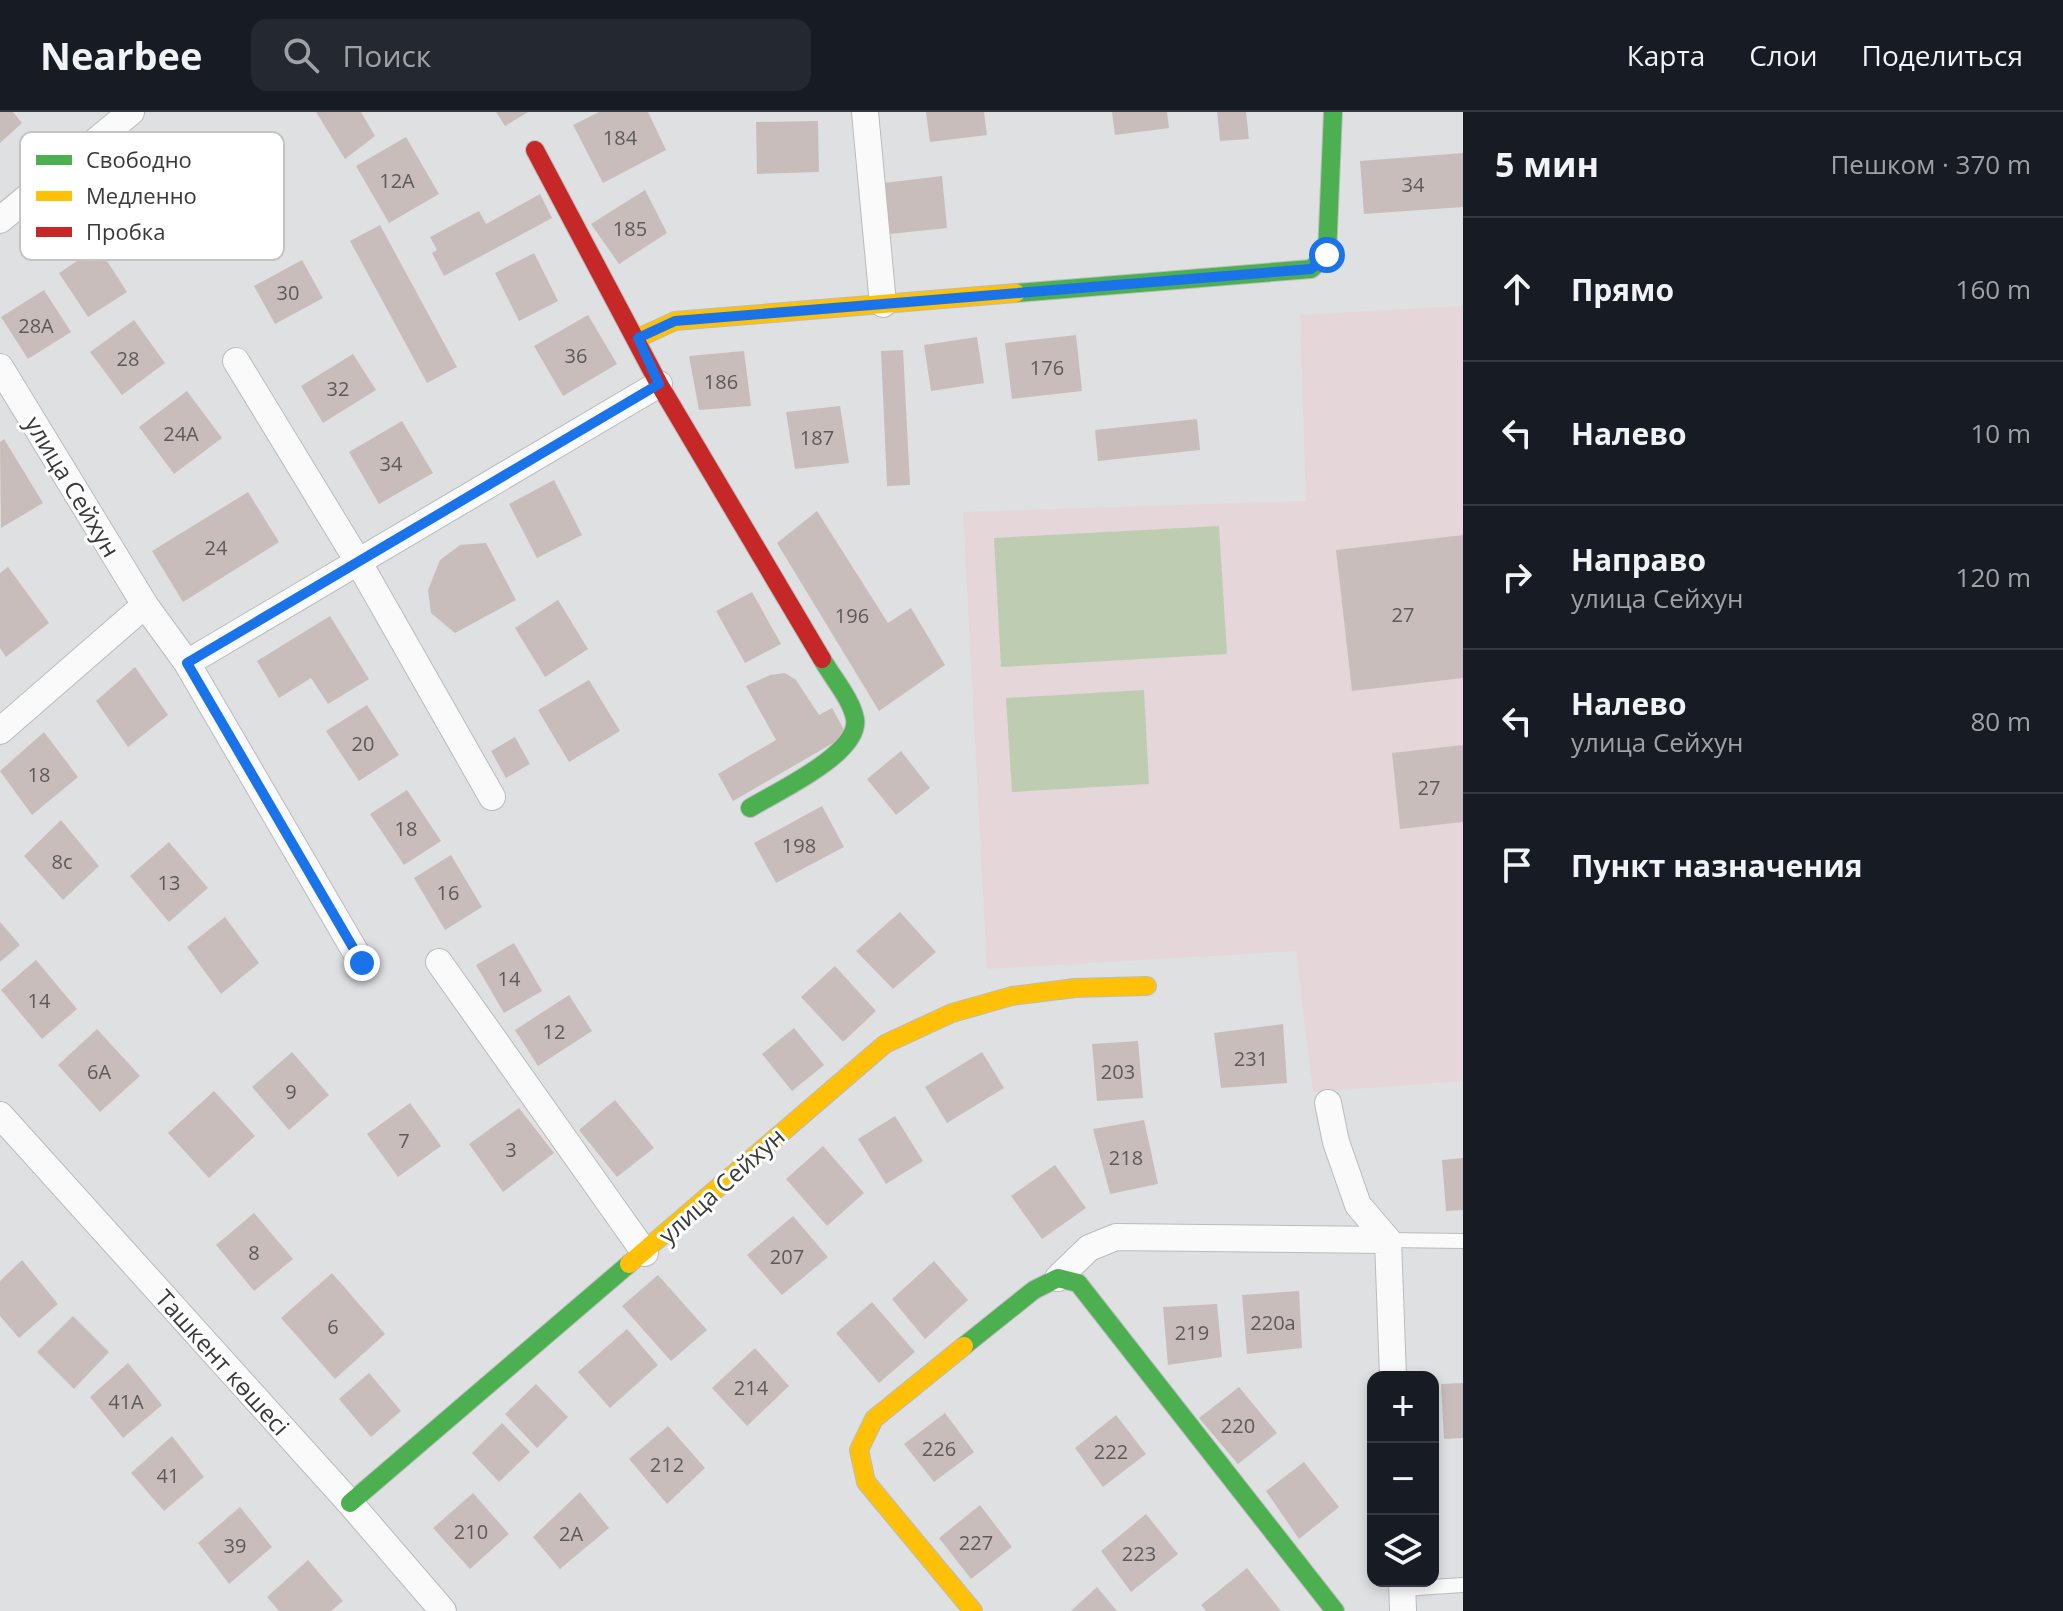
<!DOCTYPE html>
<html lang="ru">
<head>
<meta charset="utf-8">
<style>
	:root { --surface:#171b24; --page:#242831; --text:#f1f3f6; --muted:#9ea1a6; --line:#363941 }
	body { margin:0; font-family:"Open Sans",sans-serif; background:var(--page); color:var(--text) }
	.controls { position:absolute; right:24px; bottom:24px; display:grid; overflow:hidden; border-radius:16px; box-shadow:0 4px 12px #0003 }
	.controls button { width:72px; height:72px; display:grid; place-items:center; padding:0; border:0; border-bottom:2px solid var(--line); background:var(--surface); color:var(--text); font:40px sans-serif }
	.stop { position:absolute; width:24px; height:24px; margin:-18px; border:6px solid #1a73e8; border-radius:50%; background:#fff }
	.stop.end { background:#1a73e8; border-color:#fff; box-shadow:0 2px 8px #0008 }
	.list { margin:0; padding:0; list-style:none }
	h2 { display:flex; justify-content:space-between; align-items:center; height:104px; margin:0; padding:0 32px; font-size:34px }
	h2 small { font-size:26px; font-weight:400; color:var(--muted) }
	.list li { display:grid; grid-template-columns:52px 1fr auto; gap:24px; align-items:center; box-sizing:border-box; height:144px; padding:0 32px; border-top:2px solid var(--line) }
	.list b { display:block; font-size:30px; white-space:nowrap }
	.list p { margin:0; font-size:26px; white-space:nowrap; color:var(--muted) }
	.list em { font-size:26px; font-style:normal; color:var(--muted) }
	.icon { flex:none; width:44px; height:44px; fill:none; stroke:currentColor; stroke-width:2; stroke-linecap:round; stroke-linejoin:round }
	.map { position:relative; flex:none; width:1463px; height:1499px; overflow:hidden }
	header { display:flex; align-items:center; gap:48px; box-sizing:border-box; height:112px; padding:0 40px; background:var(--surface); border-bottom:2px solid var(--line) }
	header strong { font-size:38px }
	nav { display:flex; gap:44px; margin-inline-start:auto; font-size:28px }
	.search { width:560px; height:72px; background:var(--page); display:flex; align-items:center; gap:20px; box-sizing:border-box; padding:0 28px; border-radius:16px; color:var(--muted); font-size:30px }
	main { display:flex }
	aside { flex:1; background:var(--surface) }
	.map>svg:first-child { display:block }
	.education { fill:#e4d6d9 }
	.green { fill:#becdb2 }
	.building { fill:#c9bdbc }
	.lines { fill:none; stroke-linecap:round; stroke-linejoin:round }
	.lane-casing { stroke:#babbbc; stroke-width:16 }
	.street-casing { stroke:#babbbc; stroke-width:28 }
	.fast-casing { stroke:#babbbc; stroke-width:20 }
	.slow-casing { stroke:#babbbc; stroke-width:20 }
	.jam-casing { stroke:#babbbc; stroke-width:20 }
	.lane { stroke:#fafafa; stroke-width:14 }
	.street { stroke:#fafafa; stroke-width:26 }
	.fast { stroke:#4caf50; stroke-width:18 }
	.slow { stroke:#ffc107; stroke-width:18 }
	.jam { stroke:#c62828; stroke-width:18 }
	.route { stroke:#1a73e8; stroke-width:10 }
	.labels { text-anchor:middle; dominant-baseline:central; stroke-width:6; stroke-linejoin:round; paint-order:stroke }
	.number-label { font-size:20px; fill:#5d5a5a }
	.street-label { font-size:24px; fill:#39393a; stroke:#fff }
	.key { fill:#fff; stroke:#c4c4c4; stroke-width:2 }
	.key-label { font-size:22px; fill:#39393a }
</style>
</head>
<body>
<header>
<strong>Nearbee</strong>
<div class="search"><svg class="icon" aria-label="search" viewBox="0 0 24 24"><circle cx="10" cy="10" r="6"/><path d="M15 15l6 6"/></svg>Поиск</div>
<nav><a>Карта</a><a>Слои</a><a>Поделиться</a></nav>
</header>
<main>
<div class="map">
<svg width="1463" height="1499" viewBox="0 0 1463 1499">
	<rect width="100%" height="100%" fill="#dfe0e1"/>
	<path class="education" d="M1463,194v775l-150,11 -17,-141 -309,18 -24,-457 343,-11 -6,-186z"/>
	<path class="green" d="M1219,414l8,128 -226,13 -7,-129z
		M1144,578l5,94 -137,8 -6,-94z"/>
	<path class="building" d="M0,0h13l9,11 -22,20z
		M316,0h45l14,24 -30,23z
		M496,0h32l-23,14z
		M599,0h49l18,38 -63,33 -30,-58z
		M926,0h58l3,23 -57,7z
		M1112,0h55l2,16 -54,7z
		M1217,0h29l3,27 -29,2z
		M818,9l1,51 -62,2 -1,-52z
		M406,25l33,57 -50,29 -33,-57z
		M1463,41v54l-99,7 -4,-53z
		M942,64l5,52 -57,6 -6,-51z
		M645,78l22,43 -48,31 -28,-40z
		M540,82l12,24 -108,58 -12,-23 5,-3 -7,-13 49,-26 7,13z
		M380,113l77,142 -30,16 -77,-142z
		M98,135l29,45 -39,25 -29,-44z
		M534,141l24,48 -39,20 -24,-48z
		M302,148l21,38 -48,26 -21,-38z
		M44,178l27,42 -43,27 -27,-42z
		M588,203l29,49 -54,32 -29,-50z
		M134,208l31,43 -43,32 -32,-43z
		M1076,223l6,56 -70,8 -7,-56z
		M977,225l7,46 -53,8 -7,-46z
		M903,238l7,135 -23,1 -6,-135z
		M744,239l7,55 -52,4 -10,-54z
		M353,242l23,36 -53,33 -22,-37z
		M187,279l35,47 -48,36 -35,-47z
		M840,294l9,57 -54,6 -9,-57z
		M1197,307l3,31 -102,11 -3,-31z
		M402,309l31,52 -54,31 -30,-52z
		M4,327l39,64 -42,25 -1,-86z
		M554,368l28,55 -45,23 -28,-54z
		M248,380l31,50 -96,60 -31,-51z
		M817,399l71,112 23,-15 34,57 -66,46 -102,-168z
		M1463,423v143l-111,13 -16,-141z
		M486,431l30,57 -61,33 -24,-20 -3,-23 12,-30 20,-15z
		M8,455l41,56 -43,34 -6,-9v-75z
		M752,480l29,52 -36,19 -29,-52z
		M558,488l30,49 -43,28 -30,-49z
		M330,504l39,63 -41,25 -17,-26 -32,20 -22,-37z
		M135,555l33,48 -40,32 -32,-46z
		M785,561l11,7 23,35 13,-7 15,27 -114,66 -15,-27 58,-34 -30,-54 24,-11z
		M589,568l31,51 -51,31 -31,-52z
		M367,593l32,50 -40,26 -33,-50z
		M44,620l34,45 -46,38 -32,-44z
		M515,625l15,27 -24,14 -15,-27z
		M1463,633v77l-63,7 -8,-76z
		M901,639l29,37 -34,27 -29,-36z
		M407,678l34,51 -37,24 -34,-51z
		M822,694l22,41 -68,36 -22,-40z
		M61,708l38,46 -36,34 -39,-44z
		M169,730l39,46 -39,34 -39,-46z
		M451,743l31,52 -37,23 -31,-52z
		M900,800l36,40 -43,37 -37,-38z
		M225,805l34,46 -38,31 -34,-47z
		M0,810l20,23 -20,17z
		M514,831l28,48 -38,22 -28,-48z
		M36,848l41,49 -35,30 -41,-49z
		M835,854l41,45 -33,31 -42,-45z
		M569,883l23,36 -54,35 -23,-36z
		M1283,912l4,59 -66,5 -7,-55z
		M794,916l30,37 -32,26 -30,-37z
		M97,917l43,47 -40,36 -42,-47z
		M1138,929l5,57 -46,3 -5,-57z
		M292,940l37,43 -40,35 -37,-43z
		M982,940l22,36 -57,35 -22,-36z
		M214,979l41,45 -46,42 -41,-45z
		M615,988l39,48 -37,29 -38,-47z
		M410,991l31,43 -43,31 -31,-43z
		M519,996l35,45 -51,39 -34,-48z
		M895,1004l28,45 -37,23 -28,-45z
		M1144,1008l14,64 -48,10 -17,-65z
		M823,1034l41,47 -37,33 -41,-47z
		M1463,1046v52l-17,1 -4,-51z
		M1055,1053l31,43 -44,31 -31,-43z
		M254,1101l39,46 -39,32 -38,-46z
		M793,1104l35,41 -46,38 -35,-40z
		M22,1148l36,44 -39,34 -19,-22v-35z
		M934,1149l34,39 -43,39 -33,-40z
		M332,1161l53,61 -50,45 -54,-61z
		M658,1163l49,55 -36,31 -49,-55z
		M1299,1179l3,57 -55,6 -5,-59z
		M872,1190l43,50 -36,31 -43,-50z
		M1217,1192l5,53 -54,8 -5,-58z
		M73,1204l36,36 -35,37 -37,-37z
		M627,1217l31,36 -48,43 -32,-36z
		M755,1236l34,38 -42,40 -35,-38z
		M128,1251l34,42 -39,33 -33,-41z
		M369,1261l32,38 -30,26 -32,-38z
		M1463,1271v55l-19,1 -3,-55z
		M536,1272l32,33 -31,31 -32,-34z
		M1239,1275l38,46 -39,31 -39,-46z
		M945,1301l29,39 -40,30 -30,-38z
		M1116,1303l30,39 -43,33 -28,-39z
		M502,1311l28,29 -31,30 -27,-29z
		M668,1314l37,42 -38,36 -38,-45z
		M172,1324l32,41 -40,34 -33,-38z
		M1304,1350l35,45 -40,32 -33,-48z
		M580,1380l29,36 -49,41 -27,-32z
		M473,1381l36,41 -39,35 -37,-41z
		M980,1393l32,42 -41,32 -32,-41z
		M240,1395l32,40 -43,37 -31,-41z
		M1146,1402l32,40 -47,38 -30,-41z
		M308,1448l35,41 -12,10h-52l-12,-14z
		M1247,1456l34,43h-75l-5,-6z
		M1097,1475l20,24h-46z"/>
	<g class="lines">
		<defs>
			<path id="lane" d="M1388,1128l75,1
				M1402,1477l61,-4"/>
			<path id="street" d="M865,0l18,192
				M0,108l131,-108
				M236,249l123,202 133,234
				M0,255l145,238 42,58 175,300
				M187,551l472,-279
				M0,619l145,-126
				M439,850l206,291
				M1328,991l8,39 22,63 30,35
				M0,1003l350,388 93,108
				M1058,1166l31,-30 27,-11 272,3 5,137
				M1402,1469l1,30"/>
			<path id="fast" d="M1016,181l295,-24 16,-14 6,-143
				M750,696c26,-16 111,-55 105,-89 -3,-19 -23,-42 -33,-60
				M964,1234l70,-56 24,-12 20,5 257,328
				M350,1391l279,-239"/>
			<path id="slow" d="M638,226l37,-17 341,-28
				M629,1152l256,-220 67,-31 60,-17 63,-8 72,-2
				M964,1234l-90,73 -15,31 7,32 107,129"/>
			<path id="jam" d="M535,38l124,234 163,275"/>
		</defs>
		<use href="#lane" class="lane-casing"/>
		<use href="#street" class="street-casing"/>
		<use href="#fast" class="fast-casing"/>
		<use href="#slow" class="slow-casing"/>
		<use href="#jam" class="jam-casing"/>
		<use href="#lane" class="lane"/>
		<use href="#street" class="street"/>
		<use href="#fast" class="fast"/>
		<use href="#slow" class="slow"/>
		<use href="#jam" class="jam"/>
	</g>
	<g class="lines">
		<path class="route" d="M362,851l-175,-300 472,-279 -21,-46 37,-17 636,-52 16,-14"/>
	</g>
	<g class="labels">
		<g class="number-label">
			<text x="620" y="25">184</text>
			<text x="397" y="68">12А</text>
			<text x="1413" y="72">34</text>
			<text x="630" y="116">185</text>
			<text x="288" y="180">30</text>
			<text x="36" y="213">28А</text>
			<text x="576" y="243">36</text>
			<text x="128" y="246">28</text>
			<text x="1047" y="255">176</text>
			<text x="721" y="269">186</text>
			<text x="338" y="276">32</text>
			<text x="181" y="321">24А</text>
			<text x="817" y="325">187</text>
			<text x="391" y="351">34</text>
			<text x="216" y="435">24</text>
			<text x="1403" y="502">27</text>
			<text x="852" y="503">196</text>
			<text x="363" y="631">20</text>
			<text x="39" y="662">18</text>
			<text x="1429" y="675">27</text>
			<text x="406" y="716">18</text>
			<text x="799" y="733">198</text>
			<text x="62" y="749">8с</text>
			<text x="169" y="770">13</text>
			<text x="448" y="780">16</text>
			<text x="509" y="866">14</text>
			<text x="39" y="888">14</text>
			<text x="554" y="919">12</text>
			<text x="1251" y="946">231</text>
			<text x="99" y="959">6А</text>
			<text x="1118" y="959">203</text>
			<text x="291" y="979">9</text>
			<text x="404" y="1028">7</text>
			<text x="511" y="1037">3</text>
			<text x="1126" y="1045">218</text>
			<text x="254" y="1140">8</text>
			<text x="787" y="1144">207</text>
			<text x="1273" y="1210">220а</text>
			<text x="333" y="1214">6</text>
			<text x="1192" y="1220">219</text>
			<text x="751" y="1275">214</text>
			<text x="126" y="1289">41А</text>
			<text x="1238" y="1313">220</text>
			<text x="939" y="1336">226</text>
			<text x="1111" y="1339">222</text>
			<text x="667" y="1352">212</text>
			<text x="168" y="1363">41</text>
			<text x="471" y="1419">210</text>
			<text x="571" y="1421">2А</text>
			<text x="976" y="1430">227</text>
			<text x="235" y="1433">39</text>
			<text x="1139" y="1441">223</text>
		</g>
		<g class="street-label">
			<text transform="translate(73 374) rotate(59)">улица Сейхун</text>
			<text transform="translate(721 1073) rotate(-42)">улица Сейхун</text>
			<text transform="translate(223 1250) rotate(48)">Ташкент көшесі</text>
		</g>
	</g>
	<rect x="20" y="20" width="264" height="128" rx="12" class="key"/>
	<rect x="36" y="43" width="36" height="10" fill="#4caf50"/>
	<rect x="36" y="79" width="36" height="10" fill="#ffc107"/>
	<rect x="36" y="115" width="36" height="10" fill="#c62828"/>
	<g class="key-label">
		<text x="86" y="56">Свободно</text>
		<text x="86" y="92">Медленно</text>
		<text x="86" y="128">Пробка</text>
	</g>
</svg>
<div class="controls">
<button>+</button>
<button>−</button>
<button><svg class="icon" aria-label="layers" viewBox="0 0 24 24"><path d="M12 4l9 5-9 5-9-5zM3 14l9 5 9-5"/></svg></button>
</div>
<div class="stop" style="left:1327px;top:143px"></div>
<div class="stop end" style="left:362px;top:851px"></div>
</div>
<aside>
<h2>5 мин<small>Пешком · 370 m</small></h2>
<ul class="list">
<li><svg class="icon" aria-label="ahead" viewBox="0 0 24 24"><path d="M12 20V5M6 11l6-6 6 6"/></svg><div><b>Прямо</b></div><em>160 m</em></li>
<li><svg class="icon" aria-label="left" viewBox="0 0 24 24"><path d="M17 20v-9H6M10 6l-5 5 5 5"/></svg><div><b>Налево</b></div><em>10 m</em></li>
<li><svg class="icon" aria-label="right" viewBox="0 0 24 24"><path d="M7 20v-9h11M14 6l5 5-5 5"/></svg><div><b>Направо</b><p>улица Сейхун</p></div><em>120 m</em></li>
<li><svg class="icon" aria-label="left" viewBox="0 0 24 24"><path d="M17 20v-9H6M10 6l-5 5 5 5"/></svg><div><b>Налево</b><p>улица Сейхун</p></div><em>80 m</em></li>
<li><svg class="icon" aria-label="arrive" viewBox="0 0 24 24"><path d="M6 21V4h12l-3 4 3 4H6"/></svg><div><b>Пункт назначения</b></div></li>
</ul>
</aside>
</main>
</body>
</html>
